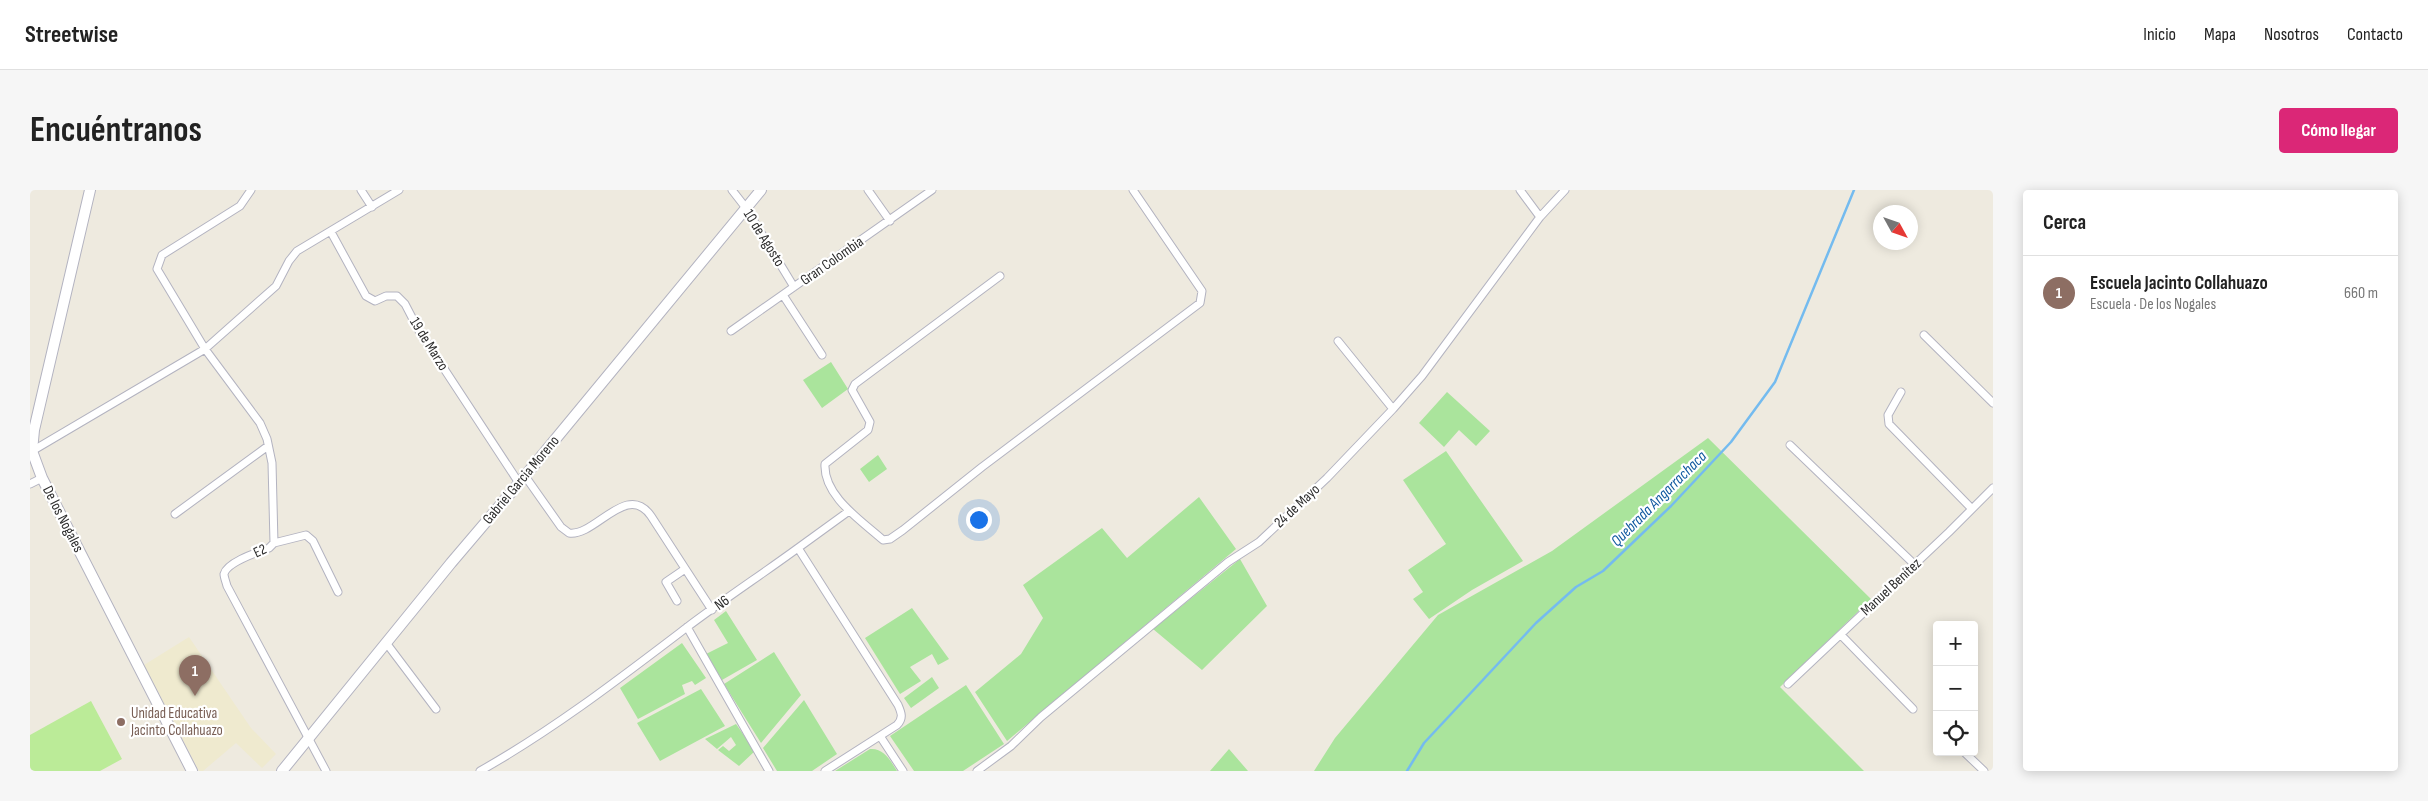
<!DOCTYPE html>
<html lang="es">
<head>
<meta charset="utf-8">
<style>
	:root { --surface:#fff; --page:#f6f6f6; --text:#222; --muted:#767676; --line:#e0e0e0; --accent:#db2777 }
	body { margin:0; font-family:"Sofia Sans Condensed",sans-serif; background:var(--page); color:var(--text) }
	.controls { position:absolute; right:15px; bottom:15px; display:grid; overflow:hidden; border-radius:5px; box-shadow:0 2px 12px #0003 }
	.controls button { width:45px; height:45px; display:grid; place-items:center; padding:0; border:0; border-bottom:1px solid var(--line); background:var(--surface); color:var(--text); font:25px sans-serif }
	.compass { position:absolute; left:1843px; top:15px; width:45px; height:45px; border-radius:50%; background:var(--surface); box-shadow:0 2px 12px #0003; rotate:130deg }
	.you { position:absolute; left:948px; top:329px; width:18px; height:18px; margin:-12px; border:4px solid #fff; border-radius:50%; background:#1a73e8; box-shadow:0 0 0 8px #1a73e833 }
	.badge { display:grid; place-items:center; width:32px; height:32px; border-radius:50%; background:var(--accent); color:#fff; font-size:16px; font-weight:700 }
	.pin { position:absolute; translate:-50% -41px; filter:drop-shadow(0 1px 2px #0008) }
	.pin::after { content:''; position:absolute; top:26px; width:18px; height:15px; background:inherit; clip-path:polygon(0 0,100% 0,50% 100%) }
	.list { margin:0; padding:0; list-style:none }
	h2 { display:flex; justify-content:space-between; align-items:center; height:65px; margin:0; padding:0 20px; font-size:21px }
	h2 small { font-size:16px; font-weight:400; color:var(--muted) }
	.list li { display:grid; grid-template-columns:32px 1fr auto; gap:15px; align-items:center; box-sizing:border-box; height:75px; padding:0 20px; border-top:1px solid var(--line) }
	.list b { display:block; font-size:19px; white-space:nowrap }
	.list p { margin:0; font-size:16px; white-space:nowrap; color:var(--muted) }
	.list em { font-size:16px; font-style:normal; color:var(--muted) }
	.icon { flex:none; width:28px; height:28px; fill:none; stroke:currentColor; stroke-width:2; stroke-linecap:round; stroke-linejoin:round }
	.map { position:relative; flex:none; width:1963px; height:581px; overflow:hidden; border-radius:5px }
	header { display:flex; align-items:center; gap:30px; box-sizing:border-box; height:70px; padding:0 25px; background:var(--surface); border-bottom:1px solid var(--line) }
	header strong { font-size:24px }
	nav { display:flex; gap:28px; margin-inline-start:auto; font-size:18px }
	.intro { display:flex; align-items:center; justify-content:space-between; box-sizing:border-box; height:120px; padding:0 30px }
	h1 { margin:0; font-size:35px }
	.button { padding:12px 22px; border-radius:5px; background:var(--accent); color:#fff; font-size:18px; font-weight:700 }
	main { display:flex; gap:30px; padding:0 30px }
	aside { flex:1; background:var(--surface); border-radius:5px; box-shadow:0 2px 12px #0003 }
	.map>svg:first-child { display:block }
	.education { fill:#efeacf }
	.green { fill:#aae49c }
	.pitch { fill:#bbeb98 }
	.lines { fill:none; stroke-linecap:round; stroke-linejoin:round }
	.stream { stroke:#74bbef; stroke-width:2.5 }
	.street-casing { stroke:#b3b3c0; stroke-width:9 }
	.secondary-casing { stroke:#b3b3c0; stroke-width:12 }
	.street { stroke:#fff; stroke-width:7 }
	.secondary { stroke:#fff; stroke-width:10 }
	.education-dot { fill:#8d6e63; stroke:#fff; stroke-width:2 }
	.labels { text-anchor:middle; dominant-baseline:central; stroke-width:4.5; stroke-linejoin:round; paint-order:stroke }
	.street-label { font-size:15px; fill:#2d2d2d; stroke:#fff }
	.education-label { font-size:15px; fill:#785e54; stroke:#fff; text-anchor:start }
	.water-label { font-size:16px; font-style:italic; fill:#0e579f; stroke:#fff }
</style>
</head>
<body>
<header>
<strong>Streetwise</strong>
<nav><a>Inicio</a><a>Mapa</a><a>Nosotros</a><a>Contacto</a></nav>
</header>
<div class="intro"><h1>Encuéntranos</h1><a class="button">Cómo llegar</a></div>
<main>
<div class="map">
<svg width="1963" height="581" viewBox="0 0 1963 581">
	<rect width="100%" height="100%" fill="#eeeadf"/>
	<path class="education" d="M159,447l62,91 25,26 -14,14 -26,-25 -33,28h-4l-55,-106z"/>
	<path class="green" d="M801,172l17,27 -26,19 -19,-28z
		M1417,202l43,39 -14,15 -17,-16 -15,17 -25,-24z
		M1678,248l163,161 -91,88 84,84h-550l21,-33 103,-123 114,-64z
		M1416,261l77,110 -51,29 -43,29 -16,-20 10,-7 -15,-22 38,-26 -43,-64z
		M848,265l9,14 -18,13 -9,-13z
		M1169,307l37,52 -229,192 -32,-49 46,-38 22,-36 -20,-33 79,-57 25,30z
		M1210,369l27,47 -65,64 -49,-41z
		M882,418l37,51 -11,6 -6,-11 -22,13 11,14 -21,13 -35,-56z
		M696,421l31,49 -35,20 -16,-26 22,-11 -14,-23z
		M652,453l24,35 -11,7 -3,-4 -10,4 3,9 -47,25 -18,-31z
		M744,462l27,43 -40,48 -37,-59z
		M902,487l7,11 -28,20 -7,-10z
		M936,495l38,59 -41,27h-49l-24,-35z
		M671,499l24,37 -65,35 -23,-38z
		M774,510l33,54 -25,17h-35l-14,-23z
		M706,534l19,27 -16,15 -21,-16 5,-4 6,5 7,-6 -5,-8 -14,12 -12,-10z
		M840,559c14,-1 20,11 27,22h-62z
		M1199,559l19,22h-38z"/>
	<path class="pitch" d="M61,511l31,58 -22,12h-70v-36z"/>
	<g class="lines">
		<path class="stream" d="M1377,581l17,-28 112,-120 40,-36 27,-16 68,-65 60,-64 44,-60 79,-192"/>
		<defs>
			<path id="street" d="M221,0l-11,16 -78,49 -5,14 48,80 55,74 7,16 5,24 2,80 -5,5c-11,4 -42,14 -45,26 0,3 2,8 3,12l99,185
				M331,0l11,17
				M702,0l14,18 48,79
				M838,0l22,31
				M1490,0l20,27
				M301,42l35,64 9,5 11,-5h11l8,8 13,25 101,154
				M970,86l-145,108 -3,6 18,32 -2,8 -43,34c-2,32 37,57 58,76l7,-1 13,-9 79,-63 218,-164 2,-12 -69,-101
				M753,105l39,60
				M701,141l201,-141
				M1894,145l69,68
				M1308,151l55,68
				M1871,202l-13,23 1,9 83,85
				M1760,255l125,120
				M2,261l173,-102 71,-63 13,-25 8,-10 102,-61
				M495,286l36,51 8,6c26,4 58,-52 82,-17l61,94
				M0,294l12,-6
				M145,324l93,-68
				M244,353l32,-8 7,6 25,51
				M768,358l51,-37
				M647,411l-11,-19 19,-13
				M657,437l82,144
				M1811,445l72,74
				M357,454l49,65
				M1758,494l161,-152 44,-44
				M850,546l23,35
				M1934,562l20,19
				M450,581c73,-41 139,-92 206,-143 37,-28 75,-53 112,-80l100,157c3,7 6,13 -1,20l-72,46
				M947,581l34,-25 30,-29 187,-155 31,-20 68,-64 66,-69 29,-33 118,-159 25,-27"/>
			<path id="secondary" d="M60,0l-56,240 -2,21 10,27 150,293
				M252,581l169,-208 74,-87 236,-286"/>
		</defs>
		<use href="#street" class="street-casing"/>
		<use href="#secondary" class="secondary-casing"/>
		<use href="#street" class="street"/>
		<use href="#secondary" class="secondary"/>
	</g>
	<circle class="education-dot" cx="91" cy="532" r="5"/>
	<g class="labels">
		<g class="street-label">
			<text transform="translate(734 48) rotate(58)">10 de Agosto</text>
			<text transform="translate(802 71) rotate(-35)">Gran Colombia</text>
			<text transform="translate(399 154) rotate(58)">19 de Marzo</text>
			<text transform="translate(491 290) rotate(-50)">Gabriel Garcia Moreno</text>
			<text transform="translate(1267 316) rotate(-43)">24 de Mayo</text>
			<text transform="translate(33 329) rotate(63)">De los Nogales</text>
			<text transform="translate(230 361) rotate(-25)">E2</text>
			<text transform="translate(1861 397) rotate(-43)">Manuel Benítez</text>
			<text transform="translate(692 413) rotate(-36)">N6</text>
		</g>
		<g class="education-label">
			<text x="101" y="523">Unidad Educativa<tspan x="101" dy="17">Jacinto Collahuazo</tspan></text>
		</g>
		<g class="water-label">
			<text transform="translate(1629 309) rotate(-45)">Quebrada Angarrachaca</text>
		</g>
	</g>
</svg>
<div class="controls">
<button>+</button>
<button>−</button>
<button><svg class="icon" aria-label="locate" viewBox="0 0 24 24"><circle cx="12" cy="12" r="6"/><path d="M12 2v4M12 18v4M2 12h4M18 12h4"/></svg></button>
</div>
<svg class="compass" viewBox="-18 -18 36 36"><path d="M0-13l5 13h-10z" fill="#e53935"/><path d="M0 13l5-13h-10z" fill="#767676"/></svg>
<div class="you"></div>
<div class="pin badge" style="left:165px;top:506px;background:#8d6e63">1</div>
</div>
<aside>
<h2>Cerca<small></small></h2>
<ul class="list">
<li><span class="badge" style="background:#8d6e63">1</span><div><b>Escuela Jacinto Collahuazo</b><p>Escuela · De los Nogales</p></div><em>660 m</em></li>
</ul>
</aside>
</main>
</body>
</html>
